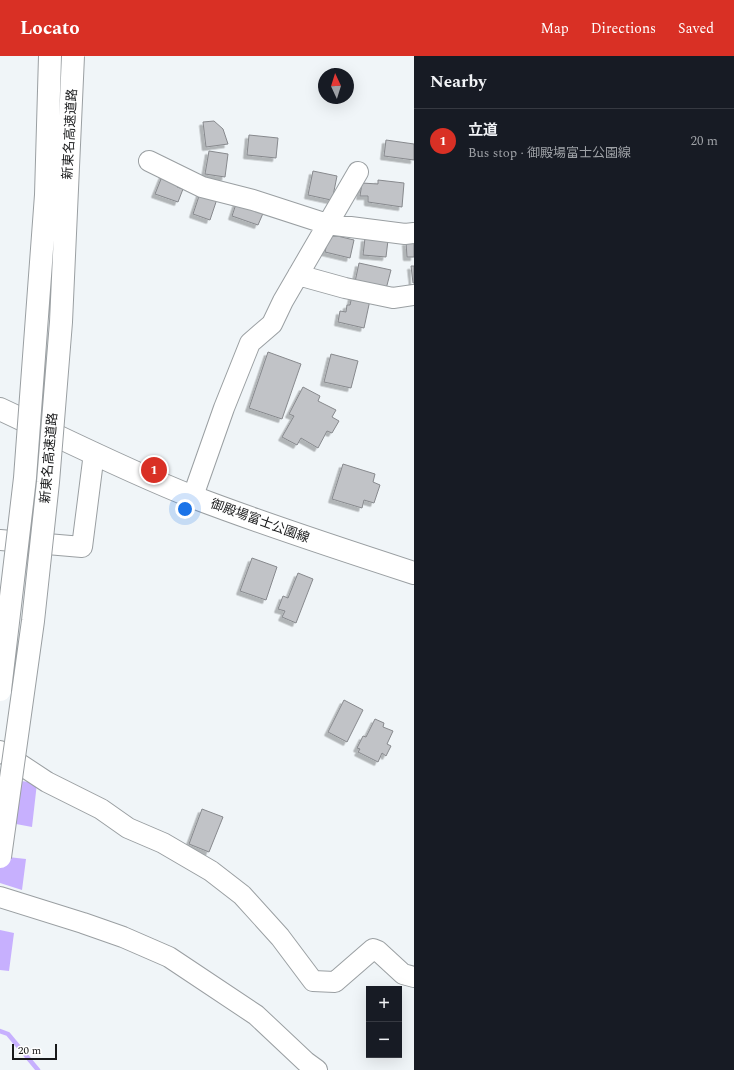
<!DOCTYPE html>
<html lang="en">
<head>
<meta charset="utf-8">
<style>
	:root { --surface:#171b24; --page:#242831; --text:#f1f3f6; --muted:#9ea1a6; --line:#363941; --accent:#d93025 }
	body { margin:0; font-family:Spectral,"Noto Sans JP",serif; background:var(--page); color:var(--text) }
	.controls { position:absolute; right:12px; bottom:12px; display:grid; overflow:hidden; border-radius:0px; box-shadow:0 4px 16px #0002 }
	.controls button { width:36px; height:36px; display:grid; place-items:center; padding:0; border:0; border-bottom:1px solid var(--line); background:var(--surface); color:var(--text); font:20px sans-serif }
	.compass { position:absolute; left:318px; top:12px; width:36px; height:36px; border-radius:50%; background:var(--surface); box-shadow:0 4px 16px #0002; rotate:356deg }
	.scale { position:absolute; left:12px; bottom:10px; width:45px; box-sizing:border-box; padding-left:4px; border:2px solid #18191a; border-top:0; font-size:11px; line-height:14px; white-space:nowrap; color:#18191a; -webkit-text-stroke:3px #fff; paint-order:stroke }
	.you { position:absolute; left:185px; top:453px; width:14px; height:14px; margin:-10px; border:3px solid #fff; border-radius:50%; background:#1a73e8; box-shadow:0 0 0 6px #1a73e833 }
	.badge { display:grid; place-items:center; width:26px; height:26px; border-radius:50%; background:var(--accent); color:#fff; font-size:13px; font-weight:700 }
	.pin { position:absolute; translate:-50% -50%; border:2px solid #fff; box-shadow:0 1px 4px #0006 }
	.list { margin:0; padding:0; list-style:none }
	h2 { display:flex; justify-content:space-between; align-items:center; height:52px; margin:0; padding:0 16px; font-size:17px }
	h2 small { font-size:13px; font-weight:400; color:var(--muted) }
	.list li { display:grid; grid-template-columns:26px 1fr auto; gap:12px; align-items:center; box-sizing:border-box; height:64px; padding:0 16px; border-top:1px solid var(--line) }
	.list b { display:block; font-size:15px; white-space:nowrap }
	.list p { margin:0; font-size:13px; white-space:nowrap; color:var(--muted) }
	.list em { font-size:13px; font-style:normal; color:var(--muted) }
	.map { position:relative; flex:none; width:414px; height:1014px; overflow:hidden }
	header { display:flex; align-items:center; gap:24px; box-sizing:border-box; height:56px; padding:0 20px; background:var(--accent); color:#fff }
	header strong { font-size:19px }
	nav { display:flex; gap:22px; margin-inline-start:auto; font-size:14px }
	main { display:flex }
	aside { flex:1; background:var(--surface) }
	.map>svg:first-child { display:block }
	.water { fill:#c7b0fe }
	.lines { fill:none; stroke-linecap:round; stroke-linejoin:round }
	.stream { stroke:#c7b0fe; stroke-width:4.5 }
	.building { fill:#c1c3c7; stroke:#87898d; filter:url(#shadow) }
	.minor-casing { stroke:#9a9fa2; stroke-width:22 }
	.major-casing { stroke:#9a9fa2; stroke-width:24 }
	.minor { stroke:#fff; stroke-width:20 }
	.major { stroke:#fff; stroke-width:22 }
	.highway-bridge-casing { stroke:#9a9fa2; stroke-width:24; stroke-linecap:butt }
	.highway-bridge { stroke:#fff; stroke-width:22 }
	.labels { text-anchor:middle; dominant-baseline:central; stroke-width:3; stroke-linejoin:round; paint-order:stroke }
	.street-label { font-size:13px; fill:#18191a; stroke:#fff }
</style>
</head>
<body>
<header>
<strong>Locato</strong>
<nav><a>Map</a><a>Directions</a><a>Saved</a></nav>
</header>
<main>
<div class="map">
<svg width="414" height="1014" viewBox="0 0 414 1014">
	<defs>
		<filter id="shadow"><feDropShadow dx="-3.5" dy="3.5" stdDeviation="0" flood-color="#0004"/></filter>
	</defs>
	<rect width="100%" height="100%" fill="#f0f5f8"/>
	<path class="water" d="M0,716l21,3v6l16,2 -5,44 -32,-6z
		M0,793l8,8 18,2 -4,31 -22,-7z
		M0,874l14,3 -5,38 -9,-1z"/>
	<g class="lines">
		<path class="stream" d="M0,975l8,3 30,36"/>
	</g>
	<path class="building" d="M214,65l9,8 5,15 -22,3 -3,-25z
		M249,79l29,3 -2,20 -29,-3z
		M386,84l28,4v16l-30,-4z
		M209,95l19,3 -3,23 -20,-3z
		M313,115l24,5 -4,20 -2,4 -23,-5z
		M163,118l17,6 -3,7 6,2 -5,13 -23,-8z
		M378,124l26,3 -2,24 -34,-5v-6h-8l2,-13 16,1z
		M202,131l17,6 -9,27 -17,-6z
		M237,145l27,10 -6,14 -26,-9z
		M329,178l25,6 -4,18 -25,-6z
		M365,182l23,2 -2,17 -23,-2z
		M406,186h8v15h-7z
		M359,207l32,7 -5,19 -31,-7z
		M411,210h3v17h-1z
		M352,240l18,4 -6,28 -26,-6 2,-11 6,1 1,-7h3z
		M268,296l33,12 -19,55 -33,-11z
		M331,298l27,7 -7,27 -27,-6z
		M303,331l17,9 -2,5 18,9 -4,7 7,4 -7,12 -5,-2 -9,17 -17,-10 -4,7 -15,-8 12,-21 -5,-2z
		M343,408l32,10 -2,8 7,3 -6,18 -10,-3 -2,8 -30,-9z
		M252,502l25,9 -11,33 -26,-9z
		M298,517l15,6 -17,44 -14,-6 3,-6 -7,-2 5,-13 5,2z
		M344,644l19,10 -16,32 -19,-10z
		M375,663l9,4 -1,4 10,4 -6,13 4,2 -5,10 -4,-3 -4,9 -20,-10 2,-3 -3,-1 6,-12 3,1z
		M202,753l21,8 -14,35 -20,-8z"/>
	<g class="lines">
		<defs>
			<path id="minor" d="M149,105l53,26 51,13 74,24 78,10 9,-1
				M298,219l47,13 48,10 21,-3
				M193,440l31,-88 26,-65 22,-19 11,-23 75,-129
				M0,484l82,7 12,-94
				M0,695l47,31 54,27 27,19 35,15 48,28 31,24 38,42 33,44 22,1 38,-33 5,2 25,23 11,3
				M0,841l83,26 40,14 46,20 87,58 50,47 11,8"/>
			<path id="major" d="M0,353c64,30 127,62 193,88 73,28 147,52 221,76"/>
		</defs>
		<use href="#minor" class="minor-casing"/>
		<use href="#major" class="major-casing"/>
		<use href="#minor" class="minor"/>
		<use href="#major" class="major"/>
		<defs>
			<path id="highway-bridge" d="M0,634l25,-212 21,-283 4,-139
				M0,801l33,-236 15,-139 13,-160 12,-266"/>
		</defs>
		<use href="#highway-bridge" class="highway-bridge-casing"/>
		<use href="#highway-bridge" class="highway-bridge"/>
	</g>
	<g class="labels">
		<g class="street-label">
			<text transform="translate(70 78) rotate(-87)">新東名高速道路</text>
			<text transform="translate(49 402) rotate(-85)">新東名高速道路</text>
			<text transform="translate(260 465) rotate(20)">御殿場富士公園線</text>
		</g>
	</g>
</svg>
<div class="controls">
<button>+</button>
<button>−</button>
</div>
<svg class="compass" viewBox="-18 -18 36 36"><path d="M0-13l5 13h-10z" fill="#e53935"/><path d="M0 13l5-13h-10z" fill="#9ea1a6"/></svg>
<div class="scale">20 m</div>
<div class="you"></div>
<div class="pin badge" style="left:154px;top:414px">1</div>
</div>
<aside>
<h2>Nearby<small></small></h2>
<ul class="list">
<li><span class="badge">1</span><div><b>立道</b><p>Bus stop · 御殿場富士公園線</p></div><em>20 m</em></li>
</ul>
</aside>
</main>
</body>
</html>
